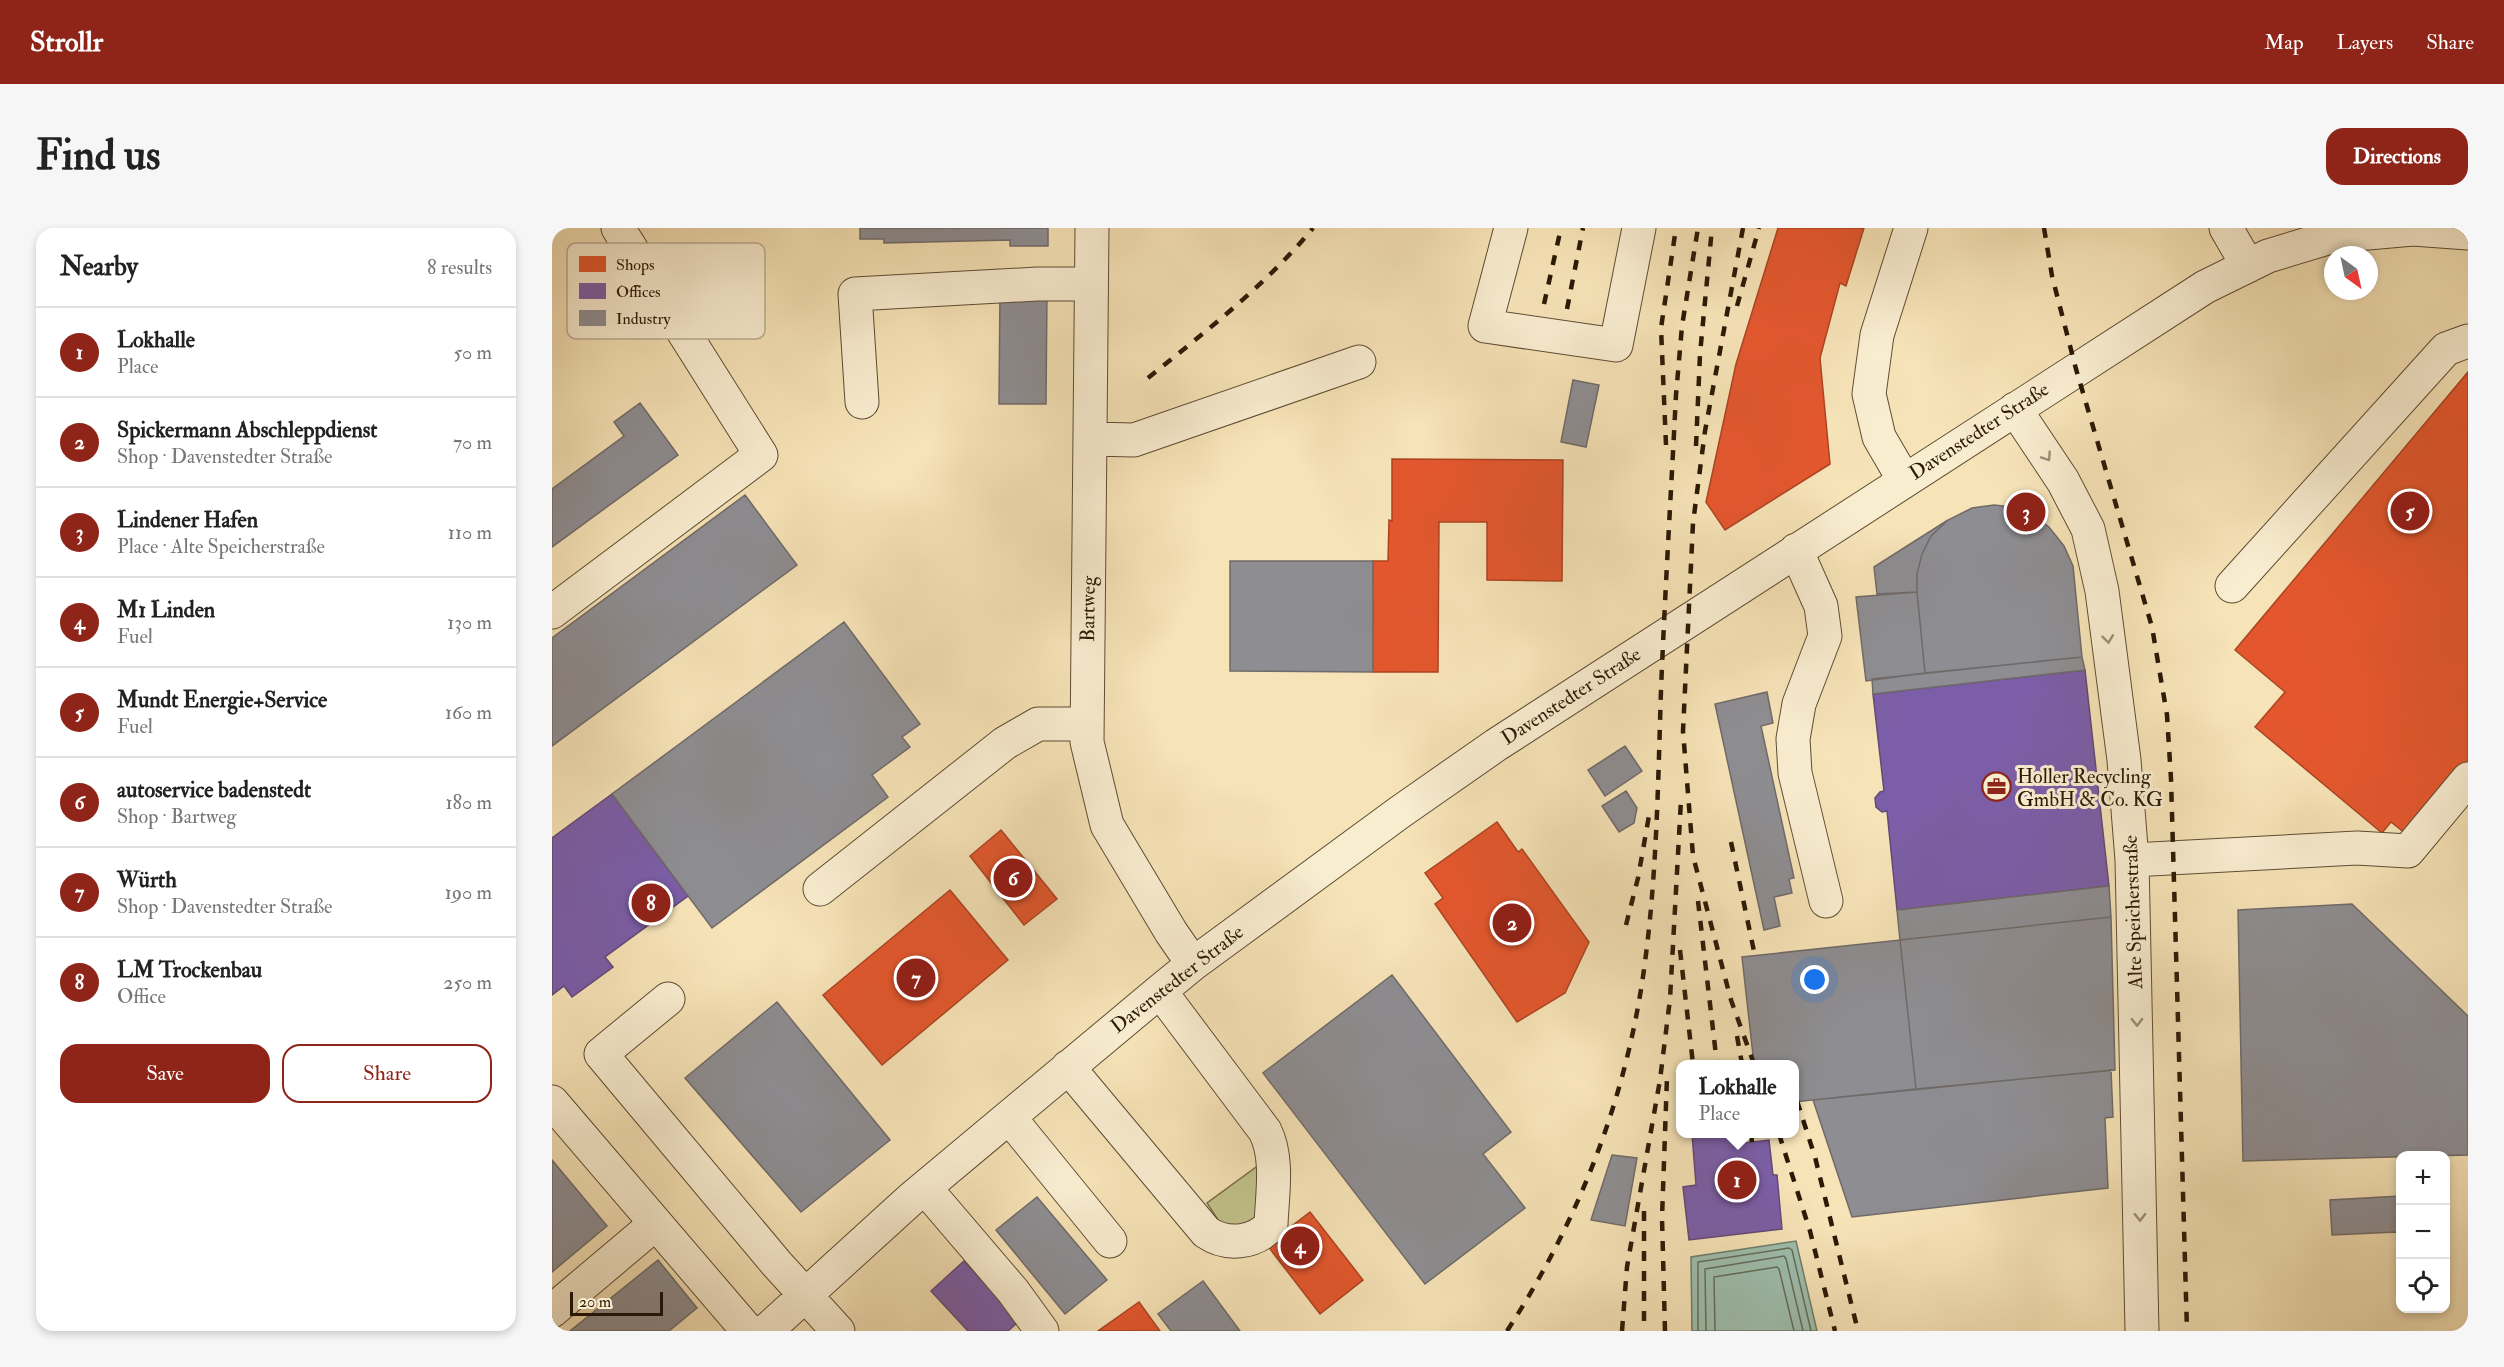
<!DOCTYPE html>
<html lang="en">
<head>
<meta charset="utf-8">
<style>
	:root { --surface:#fff; --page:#f6f6f6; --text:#222; --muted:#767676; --line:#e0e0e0; --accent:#8f2418 }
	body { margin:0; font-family:"IM FELL Double Pica",serif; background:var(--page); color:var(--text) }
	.controls { position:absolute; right:18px; bottom:18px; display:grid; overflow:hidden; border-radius:12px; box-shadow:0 3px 9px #0003 }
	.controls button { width:54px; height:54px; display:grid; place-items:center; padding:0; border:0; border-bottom:2px solid var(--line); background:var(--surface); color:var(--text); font:30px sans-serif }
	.compass { position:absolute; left:1772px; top:18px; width:54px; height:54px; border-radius:50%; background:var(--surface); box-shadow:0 3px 9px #0003; rotate:147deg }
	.scale { position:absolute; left:18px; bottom:15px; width:93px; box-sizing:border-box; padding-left:6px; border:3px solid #2b1905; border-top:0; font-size:16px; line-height:21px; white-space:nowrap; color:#2b1905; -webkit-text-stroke:4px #f9edd0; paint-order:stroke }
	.you { position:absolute; left:1263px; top:752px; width:21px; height:21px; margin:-15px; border:4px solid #fff; border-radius:50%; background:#1a73e8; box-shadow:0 0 0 9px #1a73e833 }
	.badge { display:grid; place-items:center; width:39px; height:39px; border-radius:50%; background:var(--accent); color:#fff; font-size:20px; font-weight:700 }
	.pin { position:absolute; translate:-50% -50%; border:3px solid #fff; box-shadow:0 2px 6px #0006 }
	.popup { position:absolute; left:1124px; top:832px; width:123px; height:78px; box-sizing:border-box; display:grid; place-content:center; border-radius:12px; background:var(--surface); filter:drop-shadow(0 2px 4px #0005); font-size:20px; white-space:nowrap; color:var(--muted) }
	.popup b { font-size:22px; color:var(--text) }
	.popup::after { content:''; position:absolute; left:50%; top:100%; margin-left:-12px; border:12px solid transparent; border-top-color:var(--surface) }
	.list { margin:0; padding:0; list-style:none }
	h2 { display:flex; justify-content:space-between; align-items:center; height:78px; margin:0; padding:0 24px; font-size:26px }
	h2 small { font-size:20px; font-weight:400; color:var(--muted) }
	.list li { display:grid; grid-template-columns:39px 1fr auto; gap:18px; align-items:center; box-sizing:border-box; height:90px; padding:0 24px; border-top:2px solid var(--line) }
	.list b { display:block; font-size:22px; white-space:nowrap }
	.list p { margin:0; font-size:20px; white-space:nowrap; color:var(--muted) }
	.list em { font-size:20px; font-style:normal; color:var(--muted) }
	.actions { display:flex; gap:12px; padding:18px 24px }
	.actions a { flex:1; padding:14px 0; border:2px solid var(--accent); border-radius:18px; text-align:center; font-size:21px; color:var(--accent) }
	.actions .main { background:var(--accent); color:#fff }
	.icon { flex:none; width:33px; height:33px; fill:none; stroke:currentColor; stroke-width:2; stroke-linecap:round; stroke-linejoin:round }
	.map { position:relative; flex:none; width:1916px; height:1103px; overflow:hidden; border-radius:18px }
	header { display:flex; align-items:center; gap:36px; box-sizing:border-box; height:84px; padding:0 30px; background:var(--accent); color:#fff }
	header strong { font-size:28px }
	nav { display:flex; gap:33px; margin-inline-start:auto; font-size:21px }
	.intro { display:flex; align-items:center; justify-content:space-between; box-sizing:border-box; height:144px; padding:0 36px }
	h1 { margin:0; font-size:42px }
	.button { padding:15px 27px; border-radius:18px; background:var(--accent); color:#fff; font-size:21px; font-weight:700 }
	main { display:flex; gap:36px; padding:0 36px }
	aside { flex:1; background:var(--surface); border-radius:18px; box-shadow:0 3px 9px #0003 }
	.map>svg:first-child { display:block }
	.green { fill:#c2c28a; stroke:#766e48; stroke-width:1.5 }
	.water { fill:#9dbead; stroke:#6f7c6a; stroke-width:1.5 }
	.shops { fill:#e4572e; stroke:#ac4422; stroke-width:1.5 }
	.offices { fill:#7b5ea7; stroke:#634976; stroke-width:1.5 }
	.industry { fill:#8d8d92; stroke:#706a68; stroke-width:1.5 }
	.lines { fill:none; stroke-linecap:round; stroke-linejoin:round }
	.shore { stroke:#646c59; stroke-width:1.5 }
	.minor-casing { stroke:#5e4c32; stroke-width:35 }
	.minor { stroke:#f9edd0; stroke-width:33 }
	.rail { stroke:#2b1905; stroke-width:4.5; stroke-dasharray:10 10; stroke-linecap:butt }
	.oneway { stroke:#9c8e75 }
	.labels { text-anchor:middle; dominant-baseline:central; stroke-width:6; stroke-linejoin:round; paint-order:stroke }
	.street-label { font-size:20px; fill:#2b1905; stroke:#f9edd0 }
	.poi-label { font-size:20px; fill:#2b1905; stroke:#f9edd0; text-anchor:start }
	.key { fill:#f9edd0; stroke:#bbad93; stroke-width:1.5 }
	.key-label { font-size:16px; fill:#2b1905 }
</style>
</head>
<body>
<header>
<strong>Strollr</strong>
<nav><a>Map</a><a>Layers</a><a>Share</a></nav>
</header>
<div class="intro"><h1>Find us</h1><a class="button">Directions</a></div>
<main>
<aside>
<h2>Nearby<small>8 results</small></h2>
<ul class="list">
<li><span class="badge">1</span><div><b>Lokhalle</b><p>Place</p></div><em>50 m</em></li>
<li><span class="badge">2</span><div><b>Spickermann Abschleppdienst</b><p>Shop · Davenstedter Straße</p></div><em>70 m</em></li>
<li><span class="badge">3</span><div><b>Lindener Hafen</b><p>Place · Alte Speicherstraße</p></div><em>110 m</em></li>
<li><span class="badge">4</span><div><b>M1 Linden</b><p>Fuel</p></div><em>130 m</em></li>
<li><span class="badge">5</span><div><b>Mundt Energie+Service</b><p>Fuel</p></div><em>160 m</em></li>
<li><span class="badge">6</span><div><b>autoservice badenstedt</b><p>Shop · Bartweg</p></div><em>180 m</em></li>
<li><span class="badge">7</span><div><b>Würth</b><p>Shop · Davenstedter Straße</p></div><em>190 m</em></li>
<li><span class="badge">8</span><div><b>LM Trockenbau</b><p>Office</p></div><em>250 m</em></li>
</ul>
<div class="actions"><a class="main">Save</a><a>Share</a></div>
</aside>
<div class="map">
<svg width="1916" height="1103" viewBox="0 0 1916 1103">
	<rect width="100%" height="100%" fill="#f6e3b7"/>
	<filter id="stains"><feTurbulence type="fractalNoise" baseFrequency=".00333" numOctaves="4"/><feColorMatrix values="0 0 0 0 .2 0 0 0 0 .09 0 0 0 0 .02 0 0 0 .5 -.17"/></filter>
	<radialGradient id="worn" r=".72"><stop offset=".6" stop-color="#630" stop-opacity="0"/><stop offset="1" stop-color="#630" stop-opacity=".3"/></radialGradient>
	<path class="green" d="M707,937l4,60 -41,1 -15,-23z"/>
	<path class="water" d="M1244,1013l21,90h-125l-1,-74z"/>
	<path class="shops" d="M1226,0h86l-18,58 -6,-3 -20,75 10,106 -105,66 -19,-28 30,-138z
		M1916,144v398l-57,68 -20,-16 -9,11 -127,-106 30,-35 -50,-42z
		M840,231l171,1 -1,121 -75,-1v-58h-48l-1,150h-65v-111h15l1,-41 3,1z
		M945,594l21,30 4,-3 67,93 -24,51 -48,29 -82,-118 8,-6 -18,-25z
		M449,602l56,69 -33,26 -54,-69z
		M398,662l58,70 -126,105 -59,-70z
		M758,984l53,68 -43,34 -53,-69z
		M587,1074l21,29h-62z"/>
	<path class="offices" d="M1533,442l24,216 -212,24 -10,-99 -5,1 -6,-5 -1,-9 5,-6 4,-1 -11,-97z
		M60,566l76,102 -83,61 8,10 -41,30 -8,-11 -12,9v-157z
		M1140,906h50l2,9 25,-3 4,35h4l5,54 -93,11 -6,-53 13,-2z
		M412,1033l55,60 -11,10h-40l-37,-40z"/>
	<path class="industry" d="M308,0h188v18h-38v-6l-126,3v-4h-24z
		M448,63h47l-1,113h-47z
		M1021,152l26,5 -13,62 -25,-5z
		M88,175l38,52 -126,92v-58l72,-53 -10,-14z
		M193,267l52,70 -245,181v-108z
		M1442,277l18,2 22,9 15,11 15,19 9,20 9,91 -157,16 -8,-81v-18l5,-20 9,-18 17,-16 24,-12z
		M1396,292l-17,16 -9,18 -5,20v18l-40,2 -3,-27z
		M678,333h143v111l-143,-1z
		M1365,364l8,81 -59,8 -10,-84z
		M292,394l76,102 -18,13 8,10 -38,28 16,22 -176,131 -100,-134z
		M1530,429l3,13 -212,24 -1,-15z
		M1215,464l6,31 -12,3 33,152 -5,1 3,14 -18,4 6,29 -16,4 -49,-226z
		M1073,518l17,25 -37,25 -17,-26z
		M1074,563l11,17 -3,15 -15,9 -17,-26z
		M1557,658l2,31 -211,23 -3,-30z
		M1800,676l116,112v139l-225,6 -5,-251z
		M1559,689l4,153 -199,19 -16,-149z
		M1348,712l16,149 -122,13v-38h-40l-12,-107z
		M840,747l119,157 -28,22 42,54 -100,76 -162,-211z
		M225,774l113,138 -89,72 -116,-134z
		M1559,842l2,47 -8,1 3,70 -256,29 -39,-117z
		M1060,927l25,3 -12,68 -34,-6z
		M0,932l55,66 -55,46z
		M1848,968v45h-3v-9l-65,3 -2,-35z
		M485,969l70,83 -42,34 -69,-84z
		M106,1032l39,48 -28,23h-99z
		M651,1053l37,50h-69l-13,-17z"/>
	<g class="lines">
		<path class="shore" d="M1146,1103v-69l91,-14 3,2 19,81
			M1154,1103l-1,-62 79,-13 2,3 17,72
			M1163,1103l-1,-54 63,-10 2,2 15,62"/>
		<defs>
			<path id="minor" d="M540,0l-5,514 20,83 64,107 22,32
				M959,0l-26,98 131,19 23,-117
				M1674,0l22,38
				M310,174l-7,-108 182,-10h54
				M1463,181l48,72 25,48 14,62 22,169 8,100 10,471
				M538,211l44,1 225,-78
				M1352,252l-25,-43 -10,-43 8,-59 34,-107
				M1244,322l25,56 4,30 -26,68 -6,35 2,34 31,128
				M1680,358l214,-237 22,-8
				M0,384l209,-157 -143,-227
				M1580,632l225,-12 51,3 60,-72
				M268,661l185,-146 33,-19h49
				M116,771l-67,55 176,210 61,67
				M516,839l138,165c20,14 48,12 65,-7 1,-30 8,-66 -6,-94l-105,-140
				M0,874l196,229
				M457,889l101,124
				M373,960l88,103 29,40
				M0,1083l103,-87
				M214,1103l145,-132 249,-208 33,-27 207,-152 96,-67 709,-458 63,-31 66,-20 79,-7 55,4"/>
		</defs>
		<use href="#minor" class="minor-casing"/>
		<use href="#minor" class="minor"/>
		<path class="rail" d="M1191,0l-38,203 -12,92 -10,208 10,125 38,144 23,64
			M1492,0l8,48 24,93 76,258 15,88 4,64 16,552
			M992,76l17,-76
			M1185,78l22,-78
			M1015,81l16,-81
			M596,150c57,-46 118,-93 165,-150
			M1114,217l-5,-117 15,-100
			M1144,218l4,-92 12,-126
			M1179,614l24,114
			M1146,673l19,163
			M1074,697l12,-47 12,-68
			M1128,722l13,114
			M1185,808l5,28
			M1245,873l18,56 43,174
			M1199,906l1,8
			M1227,906l31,97 25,100
			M1092,983v120
			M955,1103c73,-112 121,-237 138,-369 12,-90 13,-181 16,-272 4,-98 10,-197 15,-295l6,-69 16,-98
			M1070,1103l5,-64 33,-187 10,-81 11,-199
			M1113,1103l-3,-113 5,-141"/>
	</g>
	<defs><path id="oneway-chevron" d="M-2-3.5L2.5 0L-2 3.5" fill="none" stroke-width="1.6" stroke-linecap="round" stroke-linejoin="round" transform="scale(1.5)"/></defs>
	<g class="oneway">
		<use href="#oneway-chevron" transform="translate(1495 229) rotate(56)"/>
		<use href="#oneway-chevron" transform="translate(1556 411) rotate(83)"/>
		<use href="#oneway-chevron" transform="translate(1585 794) rotate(89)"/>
		<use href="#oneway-chevron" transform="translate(1588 989) rotate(89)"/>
	</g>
	<defs>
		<symbol id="office-ring" viewBox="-11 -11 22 22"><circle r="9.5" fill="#f9edd0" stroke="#8f2418" stroke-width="1.5"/><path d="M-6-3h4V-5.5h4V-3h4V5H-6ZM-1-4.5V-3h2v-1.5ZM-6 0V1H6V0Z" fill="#8f2418"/></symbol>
	</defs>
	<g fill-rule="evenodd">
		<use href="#office-ring" x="1428" y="542" width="33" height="33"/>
	</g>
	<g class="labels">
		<g class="street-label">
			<text transform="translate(1427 203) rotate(-33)">Davenstedter Straße</text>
			<text transform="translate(536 381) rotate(-89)">Bartweg</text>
			<text transform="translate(1019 468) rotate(-33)">Davenstedter Straße</text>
			<text transform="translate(1581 684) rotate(-92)">Alte Speicherstraße</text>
			<text transform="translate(625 751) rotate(-38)">Davenstedter Straße</text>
		</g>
		<g class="poi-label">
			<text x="1465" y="548">Holler Recycling<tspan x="1465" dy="23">GmbH &amp; Co. KG</tspan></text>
		</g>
	</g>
	<rect x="15" y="15" width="198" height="96" rx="9" class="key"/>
	<rect x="27" y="28" width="27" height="16" fill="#e4572e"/>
	<rect x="27" y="55" width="27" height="16" fill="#7b5ea7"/>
	<rect x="27" y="82" width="27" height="16" fill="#8d8d92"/>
	<g class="key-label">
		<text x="64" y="42">Shops</text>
		<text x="64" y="69">Offices</text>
		<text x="64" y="96">Industry</text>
	</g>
	<rect width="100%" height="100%" filter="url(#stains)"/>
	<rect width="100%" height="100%" fill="url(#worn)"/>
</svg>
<div class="controls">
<button>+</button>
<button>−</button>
<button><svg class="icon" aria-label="locate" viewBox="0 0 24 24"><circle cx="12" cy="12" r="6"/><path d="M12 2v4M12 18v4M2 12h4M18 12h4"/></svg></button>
</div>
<svg class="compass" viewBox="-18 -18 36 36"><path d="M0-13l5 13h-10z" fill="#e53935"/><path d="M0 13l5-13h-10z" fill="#767676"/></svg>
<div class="scale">20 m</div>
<div class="you"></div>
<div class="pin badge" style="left:1185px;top:952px">1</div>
<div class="popup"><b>Lokhalle</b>Place</div>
<div class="pin badge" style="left:960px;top:695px">2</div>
<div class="pin badge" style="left:1474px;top:284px">3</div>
<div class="pin badge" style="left:748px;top:1018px">4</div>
<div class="pin badge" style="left:1858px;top:283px">5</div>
<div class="pin badge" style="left:461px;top:650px">6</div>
<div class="pin badge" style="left:364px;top:750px">7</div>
<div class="pin badge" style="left:99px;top:675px">8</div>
</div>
</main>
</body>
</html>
